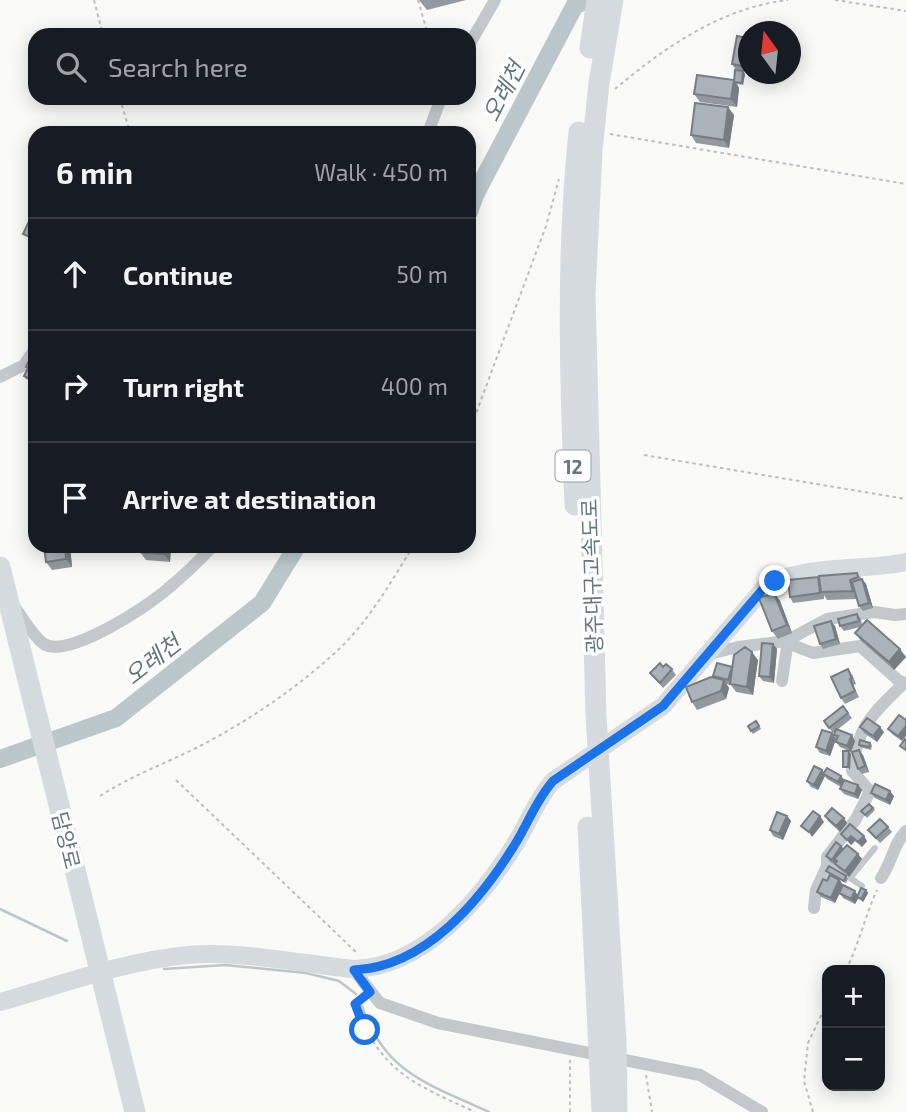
<!DOCTYPE html>
<html lang="en">
<head>
<meta charset="utf-8">
<style>
	:root { --surface:#171b24; --page:#242831; --text:#f1f3f6; --muted:#9ea1a6; --line:#363941 }
	body { margin:0; font-family:"Exo 2","Noto Sans KR",sans-serif; background:var(--page); color:var(--text) }
	.controls { position:absolute; right:21px; bottom:21px; display:grid; overflow:hidden; border-radius:14px; box-shadow:0 4px 18px #0003 }
	.controls button { width:63px; height:63px; display:grid; place-items:center; padding:0; border:0; border-bottom:2px solid var(--line); background:var(--surface); color:var(--text); font:35px sans-serif }
	.compass { position:absolute; left:738px; top:21px; width:63px; height:63px; border-radius:50%; background:var(--surface); box-shadow:0 4px 18px #0003; rotate:345deg }
	.stop { position:absolute; width:21px; height:21px; margin:-16px; border:5px solid #1a73e8; border-radius:50%; background:#fff }
	.stop.end { background:#1a73e8; border-color:#fff; box-shadow:0 2px 7px #0008 }
	.list { margin:0; padding:0; list-style:none }
	h2 { display:flex; justify-content:space-between; align-items:center; height:91px; margin:0; padding:0 28px; font-size:30px }
	h2 small { font-size:23px; font-weight:400; color:var(--muted) }
	.list li { display:grid; grid-template-columns:46px 1fr auto; gap:21px; align-items:center; box-sizing:border-box; height:112px; padding:0 28px; border-top:2px solid var(--line) }
	.list b { display:block; font-size:26px; white-space:nowrap }
	.list em { font-size:23px; font-style:normal; color:var(--muted) }
	.icon { flex:none; width:38px; height:38px; fill:none; stroke:currentColor; stroke-width:2; stroke-linecap:round; stroke-linejoin:round }
	.map { position:relative; flex:none; width:906px; height:1112px; overflow:hidden }
	.search { position:absolute; background:var(--surface); box-shadow:0 4px 18px #0003; left:28px; top:28px; width:448px; height:77px; display:flex; align-items:center; gap:18px; box-sizing:border-box; padding:0 24px; border-radius:21px; color:var(--muted); font-size:26px }
	.panel { position:absolute; background:var(--surface); box-shadow:0 4px 18px #0003; left:28px; top:126px; width:448px; height:427px; border-radius:21px }
	.map>svg:first-child { display:block }
	.lines { fill:none; stroke-linecap:round; stroke-linejoin:round }
	.stream { stroke:#bbc7cb; stroke-width:2.5 }
	.river { stroke:#bbc7cb; stroke-width:18 }
	.path { stroke:#bbbfc2; stroke-width:2; stroke-dasharray:3.5 3.5; stroke-linecap:butt }
	.lane { stroke:#c3c8cc; stroke-width:6 }
	.street { stroke:#c3c8cc; stroke-width:12 }
	.secondary { stroke:#d6dbdf; stroke-width:18 }
	.highway { stroke:#d6dbdf; stroke-width:21 }
	.wall { fill:#929a9f }
	.shaded-wall { fill:#777d82 }
	.building { fill:#aab3b9; stroke:#777d82; stroke-width:2 }
	.route { stroke:#1a73e8; stroke-width:9 }
	.labels { text-anchor:middle; dominant-baseline:central; stroke-width:7; stroke-linejoin:round; paint-order:stroke }
	.shield { fill:#fff; stroke:#939fa8; stroke-width:2 }
	.shield-label { font-size:19px; font-weight:bold; fill:#657683 }
	.street-label { font-size:21px; fill:#657683; stroke:#fff }
	.water-label { font-size:23px; font-style:italic; fill:#60757c; stroke:#fff }
</style>
</head>
<body>
<div class="map">
<svg width="906" height="1112" viewBox="0 0 906 1112">
	<rect width="100%" height="100%" fill="#fafaf8"/>
	<g class="lines">
		<path class="stream" d="M0,909l67,32
			M164,969l61,-4 81,8 33,8 17,13
			M362,1006c23,68 67,78 127,106"/>
		<path class="river" d="M469,212l6,-17 100,-190 13,-5
			M0,759l116,-41 146,-115 35,-57"/>
		<path class="path" d="M94,0l9,35
			M418,0l10,35
			M835,0l71,11
			M615,89c50,-42 106,-81 173,-89
			M120,98l10,35
			M610,134l296,50
			M469,432l77,-206 13,-47
			M644,455l262,44
			M176,780l182,174
			M100,796c31,-20 64,-32 96,-48 51,-26 100,-59 142,-98 30,-28 54,-69 75,-104
			M846,970c13,-26 19,-54 31,-80
			M361,999l-6,5c26,68 57,79 120,108
			M646,1075l6,37
			M570,1112v-52
			M813,1112l-9,-31 4,-38 19,-40"/>
		<path class="lane" d="M827,863l23,15 25,-30
			M850,878l12,8"/>
		<path class="street" d="M469,45l26,-45
			M428,133l13,-35
			M0,377l24,-12 11,-16
			M13,605c8,10 21,33 31,39 24,15 102,-37 121,-53 17,-14 33,-29 48,-45
			M788,640l2,4 23,9 47,-7 39,35 7,2
			M709,654l29,-7 48,-6 41,-22 47,-7 21,3 11,-1
			M782,681l6,-41
			M881,878c11,-15 12,-34 25,-47
			M814,908l2,-18 11,-24v-9l29,-38 14,-28 -18,-20c6,-47 21,-57 52,-88
			M353,969l27,34 58,20 262,52 62,37"/>
		<path class="secondary" d="M0,1002c61,-17 124,-41 188,-47 48,-5 116,9 165,14 71,-1 130,-72 164,-128 12,-20 20,-42 36,-60l110,-75 101,-118c32,-24 102,-17 142,-26"/>
		<path class="highway" d="M613,0l-14,83 -7,68 -7,144 11,421 20,325 1,71
			M590,48l7,-48
			M575,505c-5,-124 -9,-249 4,-373
			M0,567l135,545
			M588,827l14,285"/>
	</g>
	<path class="wall" d="M419,0h47l-39,10z
		M748,40l-2,31 -10,-1 -4,-6z
		M743,71l2,3 -2,11 -6,-1 2,4 -2,19 -37,-5 -6,-8 40,-13z
		M734,115l-5,33 -33,-5 -5,-8z
		M35,353v30l-9,-4 -2,-3 5,-5 -3,-4z
		M44,546h26l2,21 -20,3 -6,-8z
		M141,546h30l-1,16 -24,-2 -6,-8z
		M857,573l9,11 7,24 -10,3 -4,-5 -2,-7 -30,1 -3,-5v4l-31,4 -3,-6 28,-20 2,2z
		M774,593l6,8 12,32 -14,6 -6,-8z
		M857,614l4,5 1,6 44,32 -12,13 -33,-29 -6,-8 5,-6 -16,4 -4,-5z
		M835,626l5,18 -17,5 -3,-5z
		M773,644l4,5 -3,34 -11,-2 -4,-5z
		M758,660l-5,35 -17,-3 -5,-7 -5,-1 3,4 -3,11 -29,11 -5,-8 23,-24 -2,-2 19,-9z
		M672,669l4,6 -13,13 -13,-15z
		M852,674l4,10 -3,1 6,12 -14,7 -4,-6z
		M843,706l9,12 -15,12 18,11 -4,11 -11,-5 -4,-5 1,-2 -3,-5v-3l-1,1 -9,-12z
		M899,715l3,26 -10,-7 -4,-5z
		M756,721l5,8 -8,5 -5,-8z
		M860,727l24,5 -7,10 -13,-9z
		M832,733l4,6 -6,17 -10,-3 -4,-6z
		M870,743l2,2 -1,5 -11,-3 -1,-2z
		M863,755l6,17 -7,2 -4,-5z
		M824,773l17,3 3,4 14,5 4,5 -4,9 -14,-5 -4,-5 1,-2 -14,-8 -2,-3 -7,14 -7,-3 -4,-6z
		M871,793l23,3 -4,9 -15,-7z
		M869,804l6,6 -8,8 -6,-7z
		M787,816l4,5 -8,19 -10,-4 -3,-6z
		M825,816l22,7 -7,9 -12,-11z
		M888,827l4,5 -12,11 -12,-13z
		M841,834l26,7 -5,6 -7,-6 -4,4z
		M841,846l3,3 14,5 4,5 -13,18 -10,-8 -3,-4 -6,-3 -4,-6z
		M826,871l20,5 2,3 -2,4 -6,-3 3,5 15,10 8,-5 2,3 -5,9 -5,-4 -3,6 -12,-6 -3,-5 -5,10 -14,-6 -4,-5 10,-11 12,-2 -11,-6z"/>
	<path class="shaded-wall" d="M747,38l1,2v16l-2,15 -4,-5z
		M743,71l2,3 -2,11 -1,-2z
		M734,80l5,8 -2,19 -6,-8z
		M728,107l6,8 -5,33 -5,-8z
		M65,546h5l2,21 -6,-8z
		M165,546h6l-1,16 -6,-8z
		M862,579l4,5 7,24 -4,-5z
		M774,593l6,8 12,32 -5,-8z
		M831,621l4,5 5,18 -4,-5z
		M773,644l4,5 -3,34 -4,-6z
		M900,649l6,8 -12,13 -5,-8z
		M752,652l6,8 -5,35 -6,-8z
		M724,680l5,8 -3,11 -5,-8z
		M906,726v10l-4,5 -4,-5z
		M880,727l4,5 -7,10 -4,-6z
		M832,733l4,6 -6,17 -4,-5z
		M852,735l3,6 -4,11 -4,-6z
		M859,750l4,5 6,17 -4,-6z
		M849,751l2,3 -1,16 -2,-3z
		M822,770l3,5 -2,-1 2,2 -7,14 -4,-5z
		M841,776l4,5 -3,6 -4,-5z
		M858,785l4,5 -4,9 -3,-5z
		M890,791l4,5 -4,9 -4,-5z
		M787,816l4,5 -8,19 -4,-6z
		M820,816l4,6 -12,15 -3,-5z
		M844,818l3,5 -7,9 -4,-6z
		M851,836l4,5 -4,4 -4,-5z
		M864,836l3,5 -5,6 -4,-5z
		M841,846l4,5 -11,8 3,4 -2,2 -3,-5z
		M858,854l4,5 -13,18 -4,-6z
		M839,880l4,5 -8,18 -4,-5z
		M866,890l2,3 -5,9 -2,-3z
		M855,891l4,6 -4,7 -4,-5z"/>
	<path class="building" d="M737,36l10,2 -5,28 -10,-2z
		M735,70l8,1 -1,12 -8,-1z
		M697,75l37,5 -3,19 -37,-5z
		M695,103l33,4 -4,33 -33,-5z
		M32,215l3,1v15l-3,7 -9,-4z
		M35,284v10l-1,1 -4,-9z
		M33,311h2v21h-3z
		M33,352l2,1 -1,18 -8,-4z
		M27,370l8,4 -1,7 -10,-5z
		M35,391v24h-5z
		M44,546h21l1,13 -20,3z
		M141,546h24l-1,8 -24,-2z
		M857,573l1,4 -8,3 3,11 -32,1 -2,-16z
		M818,577l2,16 -30,4 -2,-17z
		M862,579l7,24 -10,3 -7,-24z
		M774,593l13,32 -15,6 -13,-33z
		M857,614l2,7 -19,5 -2,-7z
		M867,620l33,29 -11,13 -34,-29z
		M831,621l5,18 -16,5 -6,-18z
		M762,643l11,1 -3,33 -11,-1z
		M745,647l7,5 -5,35 -17,-3 4,-29z
		M660,663l3,4 3,-3 6,5 -12,14 -10,-10z
		M717,663l15,4 -4,13 -15,-4z
		M848,669l4,9 -2,1 5,12 -14,7 -10,-21z
		M711,677l13,3 -3,11 -29,11 -6,-15z
		M843,706l5,7 -19,15 -5,-7z
		M899,715l7,5v6l-8,10 -10,-7z
		M867,718l13,9 -7,9 -13,-9z
		M756,721l3,5 -8,5 -3,-5z
		M836,729l16,6 -5,11 -11,-4 2,-6 -4,-1z
		M822,730l10,3 -6,18 -10,-4z
		M905,739l1,1v10l-6,-4z
		M860,740l10,3 -1,4 -10,-2z
		M859,750l6,16 -7,3 -6,-17z
		M843,751h6l-1,16h-5z
		M814,766l8,4 -8,15 -7,-4z
		M827,768l14,8 -3,6 -15,-8z
		M844,780l14,5 -3,9 -15,-5z
		M875,784l15,7 -4,9 -15,-7z
		M869,804l4,4 -8,7 -4,-4z
		M832,808l12,10 -8,8 -11,-10z
		M813,811l7,5 -11,16 -8,-6z
		M777,812l10,4 -8,18 -9,-4z
		M880,819l8,8 -12,11 -8,-8z
		M850,824l14,12 -6,6 -7,-6 -4,4 -6,-6z
		M836,842l5,4 -9,14 -6,-4z
		M847,845l11,9 -13,17 -10,-7 2,-3 -3,-2z
		M829,866l17,10 -2,5 -18,-10z
		M830,875l9,5 -8,18 -14,-6 6,-13 4,2z
		M843,885l12,6 -4,8 -12,-6z
		M861,888l5,2 -5,9 -4,-2z"/>
	<g class="lines">
		<path class="route" d="M365,1030l-10,-26 15,-12 -16,-22c72,-3 128,-71 163,-129 12,-20 20,-42 36,-60l110,-75 101,-118 11,-7"/>
	</g>
	<g class="labels">
		<rect class="shield" x="555.5" y="450.5" width="35" height="31" rx="5"/>
		<g class="shield-label">
			<text x="573" y="466">12</text>
		</g>
		<g class="street-label">
			<text transform="translate(591 576) rotate(-92)">광주대구고속도로</text>
			<text transform="translate(67 840) rotate(76)">담양로</text>
		</g>
		<g class="water-label">
			<text transform="translate(503 91) rotate(-63)">오례천</text>
			<text transform="translate(152 659) rotate(-38)">오례천</text>
		</g>
	</g>
</svg>
<div class="controls">
<button>+</button>
<button>−</button>
</div>
<svg class="compass" viewBox="-18 -18 36 36"><path d="M0-13l5 13h-10z" fill="#e53935"/><path d="M0 13l5-13h-10z" fill="#9ea1a6"/></svg>
<div class="stop" style="left:365px;top:1030px"></div>
<div class="stop end" style="left:775px;top:581px"></div>
<div class="search"><svg class="icon" aria-label="search" viewBox="0 0 24 24"><circle cx="10" cy="10" r="6"/><path d="M15 15l6 6"/></svg>Search here</div>
<section class="panel">
<h2>6 min<small>Walk · 450 m</small></h2>
<ul class="list">
<li><svg class="icon" aria-label="ahead" viewBox="0 0 24 24"><path d="M12 20V5M6 11l6-6 6 6"/></svg><div><b>Continue</b></div><em>50 m</em></li>
<li><svg class="icon" aria-label="right" viewBox="0 0 24 24"><path d="M7 20v-9h11M14 6l5 5-5 5"/></svg><div><b>Turn right</b></div><em>400 m</em></li>
<li><svg class="icon" aria-label="arrive" viewBox="0 0 24 24"><path d="M6 21V4h12l-3 4 3 4H6"/></svg><div><b>Arrive at destination</b></div></li>
</ul>
</section>
</div>
</body>
</html>
